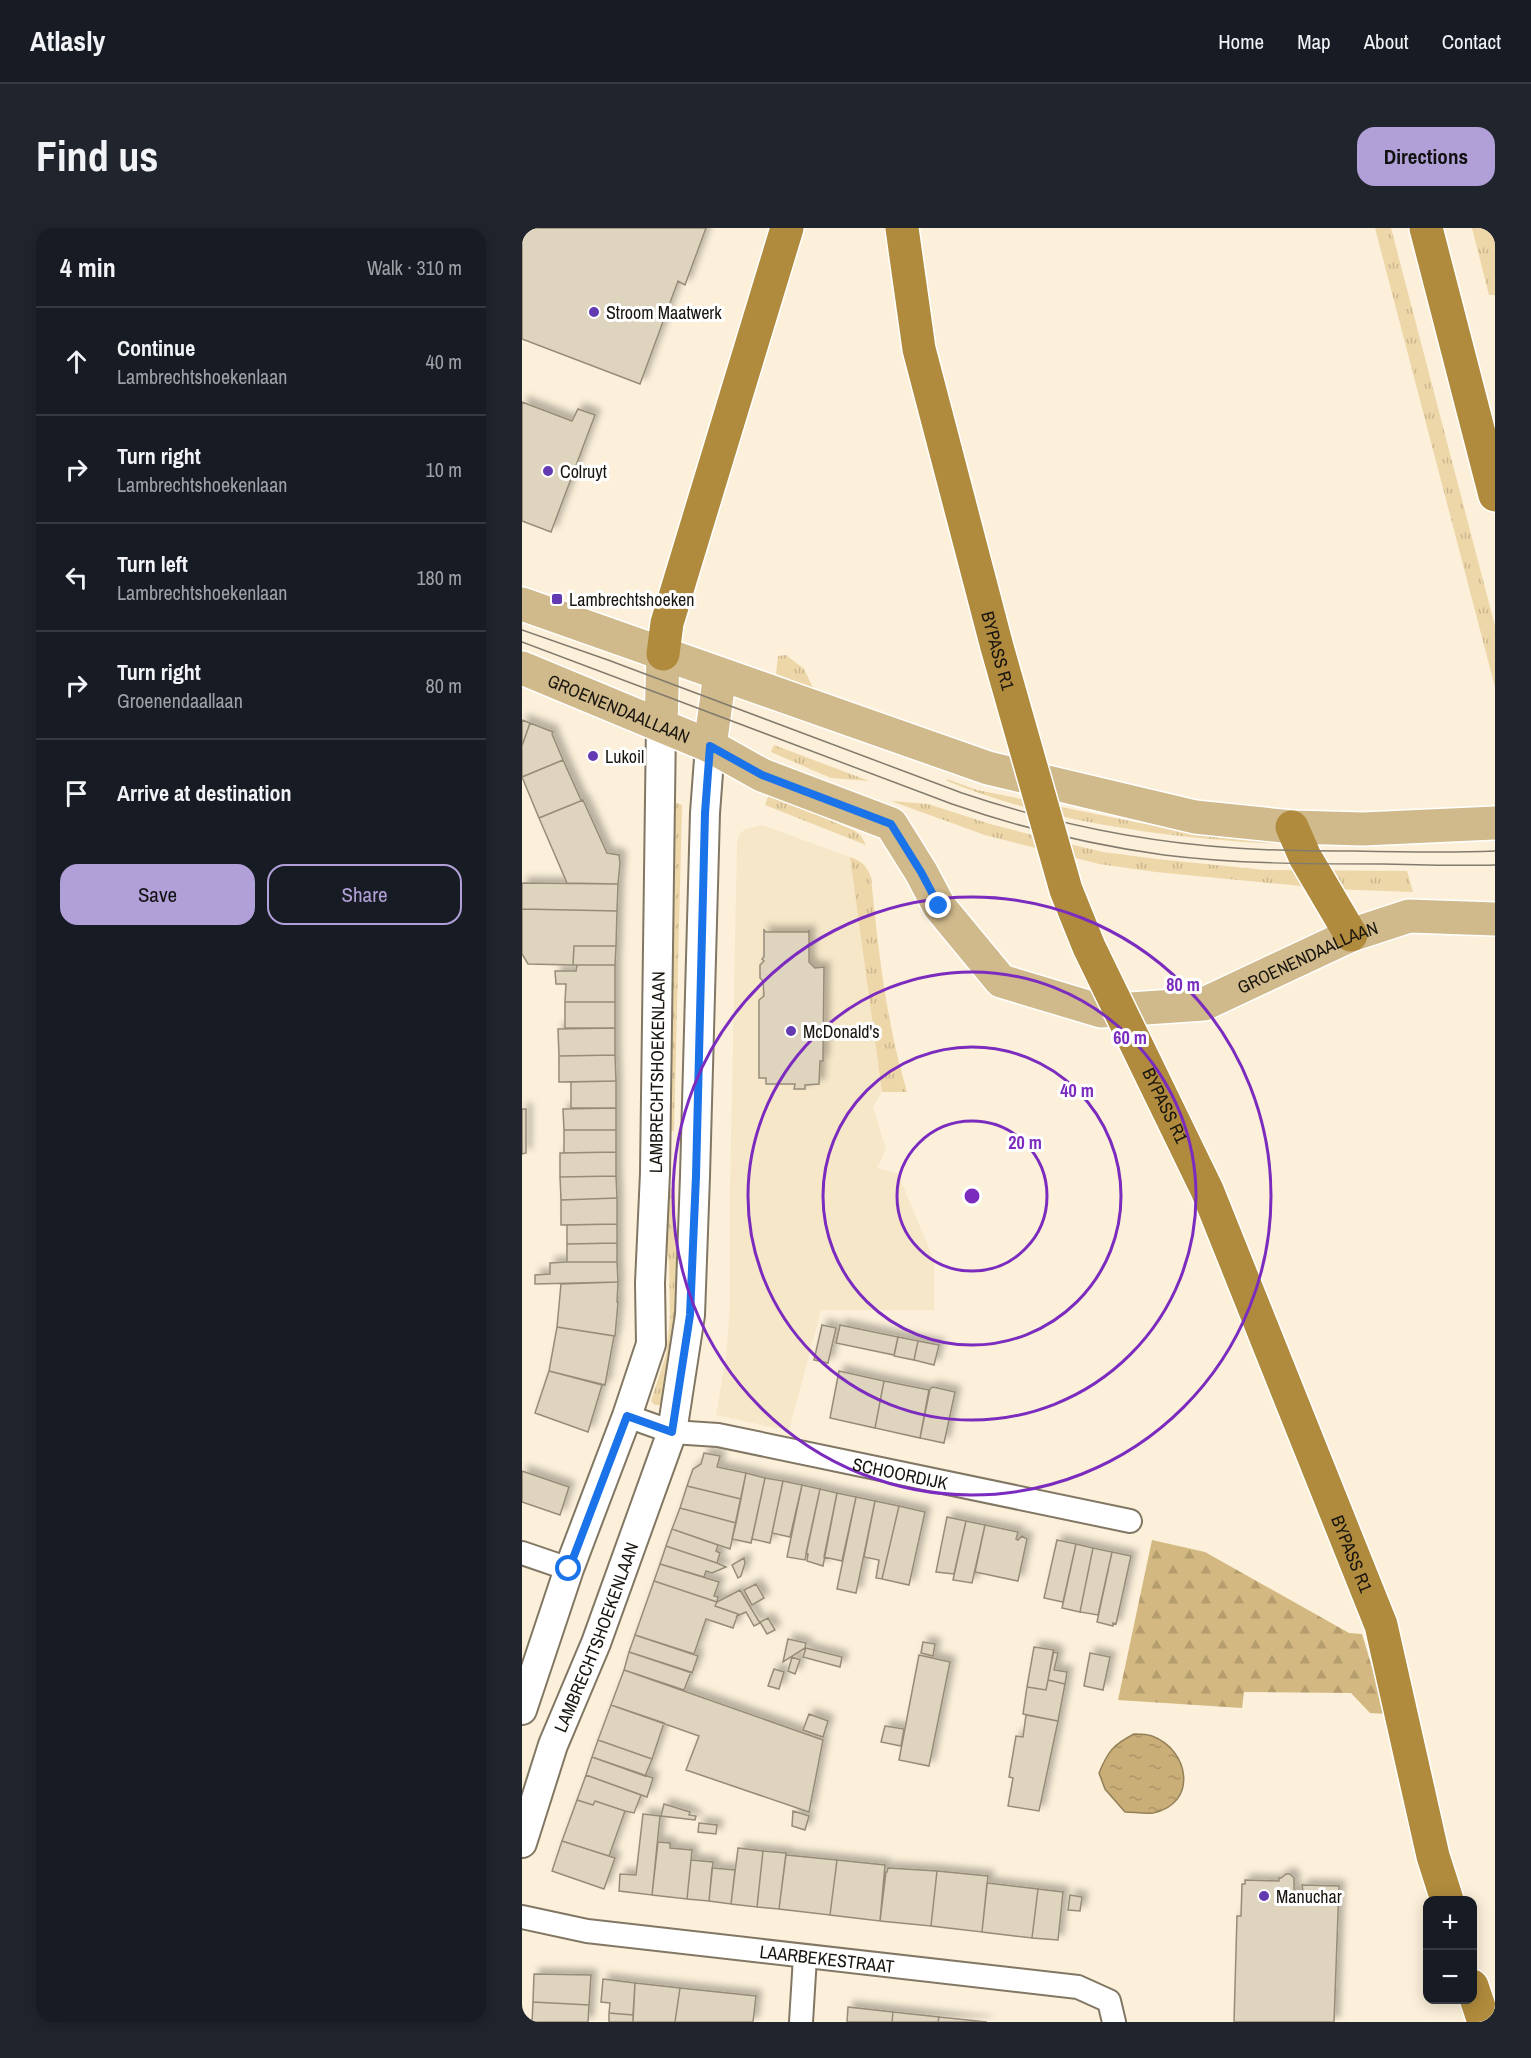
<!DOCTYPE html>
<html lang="en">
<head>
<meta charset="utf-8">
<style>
	:root { --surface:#171b24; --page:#20242c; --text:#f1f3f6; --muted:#9ea1a6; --line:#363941; --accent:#b1a0d7 }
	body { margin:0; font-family:"Archivo Narrow",sans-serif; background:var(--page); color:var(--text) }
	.controls { position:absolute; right:18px; bottom:18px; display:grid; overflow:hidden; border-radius:12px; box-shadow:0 3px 15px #0003 }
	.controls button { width:54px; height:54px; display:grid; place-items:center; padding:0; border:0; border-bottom:2px solid var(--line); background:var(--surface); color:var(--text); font:30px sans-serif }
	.stop { position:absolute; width:18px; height:18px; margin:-14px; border:4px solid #1a73e8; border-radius:50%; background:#fff }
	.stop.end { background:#1a73e8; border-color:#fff; box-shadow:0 2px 6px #0008 }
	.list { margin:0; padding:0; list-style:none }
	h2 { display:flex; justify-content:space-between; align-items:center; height:78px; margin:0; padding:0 24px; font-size:26px }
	h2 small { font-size:20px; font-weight:400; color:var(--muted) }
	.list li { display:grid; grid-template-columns:39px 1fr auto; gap:18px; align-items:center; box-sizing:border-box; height:108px; padding:0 24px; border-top:2px solid var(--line) }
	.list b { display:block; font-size:22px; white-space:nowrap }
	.list p { margin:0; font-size:20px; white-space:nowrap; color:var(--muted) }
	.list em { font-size:20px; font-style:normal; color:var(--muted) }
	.actions { display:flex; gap:12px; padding:18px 24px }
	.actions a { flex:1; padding:14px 0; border:2px solid var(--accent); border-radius:18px; text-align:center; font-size:21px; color:var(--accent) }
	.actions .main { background:var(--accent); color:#111 }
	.icon { flex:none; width:33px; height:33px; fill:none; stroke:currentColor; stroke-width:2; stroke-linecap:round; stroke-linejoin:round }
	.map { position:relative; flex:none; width:973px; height:1794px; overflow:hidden; border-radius:18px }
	header { display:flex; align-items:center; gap:36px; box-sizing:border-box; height:84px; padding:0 30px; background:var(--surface); border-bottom:2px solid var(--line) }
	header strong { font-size:28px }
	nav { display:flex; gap:33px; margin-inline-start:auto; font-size:21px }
	.intro { display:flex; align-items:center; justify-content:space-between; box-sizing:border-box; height:144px; padding:0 36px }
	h1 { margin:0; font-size:42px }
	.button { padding:15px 27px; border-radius:18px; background:var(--accent); color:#111; font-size:21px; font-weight:700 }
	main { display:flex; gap:36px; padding:0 36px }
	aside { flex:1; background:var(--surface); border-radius:18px; box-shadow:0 3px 15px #0003 }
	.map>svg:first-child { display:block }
	.built { fill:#f6e7c9 }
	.grass { fill:url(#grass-tufts) }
	.forest { fill:url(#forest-firs) }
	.water { fill:url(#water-ripples); stroke:#948058; stroke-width:1.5 }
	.building { fill:#dfd4be; stroke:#978c78; stroke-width:1.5; filter:url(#shadow) }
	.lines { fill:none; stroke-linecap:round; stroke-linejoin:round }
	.minor-casing { stroke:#817763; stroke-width:26 }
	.tertiary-casing { stroke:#817763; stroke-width:32 }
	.primary-casing { stroke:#fff; stroke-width:36 }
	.motorway-casing { stroke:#fff; stroke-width:36 }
	.minor { stroke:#fff; stroke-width:22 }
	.tertiary { stroke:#fff; stroke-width:28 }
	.primary { stroke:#d0b98b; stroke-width:33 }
	.motorway { stroke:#b08b3d; stroke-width:33 }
	.tram { stroke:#827b6d; stroke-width:1.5 }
	.motorway-bridge-casing { stroke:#fff; stroke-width:36; stroke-linecap:butt }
	.motorway-bridge { stroke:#b08b3d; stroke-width:33 }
	.route { stroke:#1a73e8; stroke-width:8 }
	.ring { fill:none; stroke:#7b2cbf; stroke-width:3 }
	.poi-dot { fill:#633ab2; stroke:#fff; stroke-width:2 }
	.labels { text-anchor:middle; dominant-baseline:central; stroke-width:6; stroke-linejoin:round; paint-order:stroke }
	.poi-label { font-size:18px; fill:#19150e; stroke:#fff; text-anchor:start }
	.street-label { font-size:18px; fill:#19150e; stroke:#fff }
	.centre { fill:#7b2cbf; stroke:#fff; stroke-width:3 }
	.ring-label { font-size:18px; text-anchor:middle; font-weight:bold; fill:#7b2cbf; stroke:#fff; stroke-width:6; stroke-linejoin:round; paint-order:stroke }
</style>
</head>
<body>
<header>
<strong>Atlasly</strong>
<nav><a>Home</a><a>Map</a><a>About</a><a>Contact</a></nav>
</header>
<div class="intro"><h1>Find us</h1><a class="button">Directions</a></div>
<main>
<aside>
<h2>4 min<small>Walk · 310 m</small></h2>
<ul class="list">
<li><svg class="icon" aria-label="ahead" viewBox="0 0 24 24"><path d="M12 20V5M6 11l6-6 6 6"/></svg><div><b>Continue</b><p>Lambrechtshoekenlaan</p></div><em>40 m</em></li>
<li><svg class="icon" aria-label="right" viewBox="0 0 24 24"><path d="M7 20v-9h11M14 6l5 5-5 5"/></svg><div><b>Turn right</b><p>Lambrechtshoekenlaan</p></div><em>10 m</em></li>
<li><svg class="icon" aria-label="left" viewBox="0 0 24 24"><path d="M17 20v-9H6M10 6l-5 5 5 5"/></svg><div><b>Turn left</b><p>Lambrechtshoekenlaan</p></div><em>180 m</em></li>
<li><svg class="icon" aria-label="right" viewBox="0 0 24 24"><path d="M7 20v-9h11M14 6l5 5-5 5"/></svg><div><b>Turn right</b><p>Groenendaallaan</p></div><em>80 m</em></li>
<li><svg class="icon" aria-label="arrive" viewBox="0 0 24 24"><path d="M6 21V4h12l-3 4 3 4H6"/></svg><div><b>Arrive at destination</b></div></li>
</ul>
<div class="actions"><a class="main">Save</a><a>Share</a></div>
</aside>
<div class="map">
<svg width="973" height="1794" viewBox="0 0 973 1794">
	<defs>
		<pattern id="grass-tufts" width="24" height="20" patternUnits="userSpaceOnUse" patternTransform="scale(1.5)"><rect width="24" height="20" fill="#edd6a8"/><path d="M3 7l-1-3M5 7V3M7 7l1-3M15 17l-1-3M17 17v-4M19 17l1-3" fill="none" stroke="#cbb78f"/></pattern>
		<pattern id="forest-firs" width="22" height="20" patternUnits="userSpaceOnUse" patternTransform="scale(1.5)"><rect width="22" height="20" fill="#d3b881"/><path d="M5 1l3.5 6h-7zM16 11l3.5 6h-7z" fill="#b59d6e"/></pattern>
		<pattern id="water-ripples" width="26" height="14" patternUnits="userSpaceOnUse" patternTransform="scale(1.5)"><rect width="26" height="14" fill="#c9ae77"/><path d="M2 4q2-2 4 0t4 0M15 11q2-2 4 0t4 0" fill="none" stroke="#ac9566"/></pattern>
		<filter id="shadow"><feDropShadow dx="5.5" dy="-5.5" stdDeviation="3" flood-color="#0004"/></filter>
	</defs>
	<rect width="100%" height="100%" fill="#fcf0da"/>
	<path class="built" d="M240,597l88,32 32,235 -9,15 13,42 -9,19 21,6 36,86v50h-113l-32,121 -73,-16 10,-58 4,-51v-114l7,-350 3,-9 6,-4z"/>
	<path class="grass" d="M853,0h16l104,398v61z
		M950,0h23v67h-6z
		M264,427l18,14 9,19 -37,-14 2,-18z
		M252,517l95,36 -38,-3 -60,-26z
		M425,551l30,11 198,40 71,8 116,6c-39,-1 -79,1 -118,-2 -100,-8 -204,-23 -297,-61z
		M247,566l86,37 6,5 5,9 -101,-40z
		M369,573l37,3 62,20 58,15 55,13 54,7 108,11 142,1 6,21 -81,-3 -176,-17 -57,-8 -114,-29z
		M153,574l7,3 -8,326h-6z
		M328,629c12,4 16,8 21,20 7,72 15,144 36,215h-25z
		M149,960l3,2 1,5 3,124 -7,51 -11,35h-5l-4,-4 15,-46 4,-37 -1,-55 -7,-44 6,-30z"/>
	<path class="forest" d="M630,1312l53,12 144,81 13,1 24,80 -16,-1 -19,-20 -107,-1 -2,16 -124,-8z"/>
	<path class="water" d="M612,1506c5,0 13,0 18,2 38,14 46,68 1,77 -9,1 -20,-1 -28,-1l-20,-23 -6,-16c9,-22 14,-28 35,-39z"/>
	<path class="building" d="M0,0h184l-21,57 -7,-4 -38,103 -118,-45z
		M0,174l50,19 6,-12 17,6 -44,117 -29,-11z
		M0,492l8,3 -8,23z
		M8,495l23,9 -1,2 11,26 -41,17v-31z
		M41,532l18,40h2l-44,18 -17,-41z
		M61,572l24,53 12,2 1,8 -2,21 -51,-1 -28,-65z
		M0,655l96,1 -1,27 -95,-2z
		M0,681l95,2 -1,35h-42l-1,19 -45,-1 -6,-10z
		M242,702l2,2h42l1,-2v32l6,6 9,-1 -1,94h-3l-1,23 -14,1v4h-11l1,-5h-29v-6h-7v-78l5,-4 -1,-15 -3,-3v-13l4,-4 -2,-2 2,-2z
		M52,718h42l-1,19h-42z
		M55,737h38v37h-50l1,-18h-10l-1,-13h21z
		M43,774h50v26h-50z
		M93,800v27l-56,1 -1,-27z
		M93,827l1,26 -57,1v-26z
		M94,853v27h-45v-26z
		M94,880v22h-52l-1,-21z
		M0,881h4v44l-4,1z
		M42,902h52v22l-52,1z
		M94,924v24l-56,1v-24z
		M94,948l1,22 -56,2 -1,-23z
		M95,970v26l-56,1v-25z
		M95,996v19l-50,1v-19z
		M95,1015v19h-50v-18z
		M45,1034h50l1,20 -83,2v-9l15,-1v-11z
		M96,1054l-1,20h1l-3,34 -58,-9 4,-43z
		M300,1097l14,3 -8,35 -14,-3z
		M318,1097l58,12 -4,18 -58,-12z
		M35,1099l57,9 -9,49 -56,-14z
		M376,1109l20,4 -4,19 -20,-4z
		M396,1113l21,4 -5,20 -20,-5z
		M27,1143l53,14 -14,47 -53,-19z
		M317,1143l45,10 -9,47 -45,-10z
		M362,1153l45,9 -9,48 -45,-10z
		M411,1159l22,5 -11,51 -24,-5 10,-49z
		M182,1225l16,3 -3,11 29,6 -5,26 -54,-13 6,-17 8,-5z
		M0,1243l47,16 -9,28 -38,-13z
		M224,1245l19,5 -14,65 -19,-4z
		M243,1250l18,3 -13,62 -18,-4z
		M261,1253l19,4 -12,52 -18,-4z
		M280,1257l18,4 -15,71 -18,-3z
		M165,1258l54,13 -5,24 -56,-15z
		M298,1261l17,4 -14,73 -16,-5 1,-7 -2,-1z
		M315,1265l19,4 -14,64 -18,-4z
		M334,1269l19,4 -19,92 -19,-4z
		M353,1273l24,5 -17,73 -6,-1 3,-18 -15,-3z
		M377,1278l26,6 -16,73 -27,-6z
		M158,1280l56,15 -6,26 -58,-20z
		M425,1289l19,4 -12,53 -18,-2z
		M444,1293l19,4 -13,58 -19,-3z
		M463,1297l33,7 -2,7 2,1 4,-4 5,3 -9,42 -43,-9z
		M150,1301l46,16 -2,6 4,2 -3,10 -51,-17z
		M535,1312l19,4 -13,58 -19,-4z
		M554,1316l17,4 -13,64 -18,-4z
		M144,1318l51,17 9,4 -14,6 -6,-2 -2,6 -44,-13z
		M571,1320l19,4 -14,63 -18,-3z
		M590,1324l19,4 -15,68 -3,-1v3l-16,-4z
		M222,1330l1,5 -4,13 -3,2 -6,-13z
		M138,1336l59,18 -5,14 4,1 -1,5 -63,-21z
		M132,1353l63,21 -2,4 23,8 -5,14 -27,-9 -12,35 -59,-19z
		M234,1356l8,14 -12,7 -8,-15z
		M218,1362l20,33 -6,3 -8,-14 -9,4 1,-2 -23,-8 2,-4z
		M246,1390l7,12 -8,4 -7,-12z
		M113,1407l63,21 -6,17 -63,-21z
		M266,1411l18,4 -1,5 -22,14z
		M401,1414l12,2 -2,12 -12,-3z
		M512,1419l20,3 -8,40 -19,-3z
		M284,1420l36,9 -2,10 -37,-10z
		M107,1424l62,20 -7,18 -60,-20z
		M531,1424l5,1 -4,17 13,2 -2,12 -17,-4z
		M568,1425l20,4 -7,33 -19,-4z
		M397,1427l31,7 -21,104 -30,-6z
		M270,1429l8,3 -5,14 -7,-3z
		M252,1441l10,3 -5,17 -11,-3z
		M102,1442l199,70 -14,72 -123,-42 13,-34 -88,-31z
		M526,1452l17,4 -7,37 -35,-7 4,-27 19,3z
		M89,1477l53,18 -12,36 -54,-19z
		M287,1486l19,7 -5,16 -20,-7z
		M504,1487l32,6 -19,90 -31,-5 5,-28 -4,-1 7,-41 7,1z
		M363,1498l19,3 -3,17 -20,-4z
		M76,1512l54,19 -7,17 -53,-19z
		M70,1529l61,21 -6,19 -61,-22z
		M64,1547l55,20 -7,18 -9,-2 -30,-10 -2,4 -16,-5z
		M55,1572l16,5 2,-4 30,10 -16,45 -47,-15z
		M142,1576l26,8 -1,3 7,1 -1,4 -34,-4z
		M271,1583l16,5 -4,14 -13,-4z
		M121,1586l17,2 -8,79 -33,-4 1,-17 16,1z
		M177,1595l18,2 -1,9 -18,-2z
		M40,1613l53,17 -11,31 -52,-18z
		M136,1614l12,1v5l22,2 -5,49 -35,-4z
		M216,1620l25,3 -6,56 -26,-3z
		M241,1623l23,2 -7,56 -22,-2z
		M264,1627l51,5 -7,55 -51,-6z
		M169,1632l22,2 -4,39 -22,-2z
		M315,1632l48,5 -5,56 -50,-6z
		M190,1640l23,2 -4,34 -22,-3z
		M366,1640l49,3 -6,55 -51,-5 6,-49h1z
		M415,1643l51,5 -6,56 -51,-6z
		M764,1646h4l4,4v13h9l-1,-6 37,1 -5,136h-100l3,-106h4l1,-32h3v-4l34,1v-3h2z
		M465,1655l51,6 -6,49 -50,-6z
		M516,1661l25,3 -5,48 -26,-2z
		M548,1667l12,2 -2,14 -12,-1z
		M12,1746l57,1 -2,30 -56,-3z
		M81,1751l32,4 -2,32 -24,-2 1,-10 -9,-1z
		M113,1755l45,5 -5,34h-42z
		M158,1760l76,8 -3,26h-78z
		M11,1774l56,3 -1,17h-56z
		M326,1779l45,5 -1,10h-45z
		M371,1784l46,5 -1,5h-46z
		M87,1785l24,2v7h-24z
		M417,1789l48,5h-49z"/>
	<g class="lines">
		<defs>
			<g id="minor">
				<path id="s1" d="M105,1188l45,16 46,3 412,86"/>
				<path d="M0,1325l47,16"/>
				<path id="s2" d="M0,1689l65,14 491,56 31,14 5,21"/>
				<path d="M279,1794l4,-65"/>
			</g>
			<g id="tertiary">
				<path id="s3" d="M0,1482l47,-141 58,-153 24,-72 -1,-61 5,-110 6,-448"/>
				<path id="s4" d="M0,1615l31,-98 43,-102 76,-211 18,-117 5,-139 10,-363 5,-67"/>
			</g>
			<g id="primary">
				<path d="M0,376l466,164 207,49 97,10 71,2 132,-6"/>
				<path id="s5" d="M0,440l188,78 52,29 129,49 30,48 18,34 62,75 100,30 103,-7 147,-69 58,-19 86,3"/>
				<path d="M139,497l2,-71"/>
				<path d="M188,518l10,-72"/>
			</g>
			<path id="motorway" d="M904,0l69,267
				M141,426l4,-31 120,-395
				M770,599l13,30 46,78
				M950,1758l12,36"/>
		</defs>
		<use href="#minor" class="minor-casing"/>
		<use href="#tertiary" class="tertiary-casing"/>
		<use href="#primary" class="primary-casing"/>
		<use href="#motorway" class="motorway-casing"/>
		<use href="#minor" class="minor"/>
		<use href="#tertiary" class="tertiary"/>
		<use href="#primary" class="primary"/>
		<use href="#motorway" class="motorway"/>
		<path class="tram" d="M0,402l86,30 354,133c89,30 179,49 273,55 39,3 79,3 118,3 48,1 95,2 142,0
			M0,414l430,162c69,24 140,41 212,51 72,9 145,9 218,9 37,1 75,2 113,1"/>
		<defs>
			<g id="motorway-bridge">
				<path id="s6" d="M380,0l17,121 78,298 69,243 23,57 118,243 174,435 52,231 14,44"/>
			</g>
		</defs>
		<use href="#motorway-bridge" class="motorway-bridge-casing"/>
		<use href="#motorway-bridge" class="motorway-bridge"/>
	</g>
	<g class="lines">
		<path class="route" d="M47,1341l58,-153 45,16 18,-117 6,-139 9,-363 5,-67 52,29 129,49 30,48 18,34"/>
	</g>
	<g class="ring">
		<circle cx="450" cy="968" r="75"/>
		<circle cx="450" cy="968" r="149"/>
		<circle cx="450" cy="968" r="224"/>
		<circle cx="450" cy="968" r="299"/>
	</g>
	<g class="poi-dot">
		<circle cx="72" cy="84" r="6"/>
		<circle cx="26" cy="243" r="6"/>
		<rect x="29" y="365" width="12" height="12" rx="3"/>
		<circle cx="71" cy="528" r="6"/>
		<circle cx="269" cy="803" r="6"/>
		<circle cx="742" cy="1668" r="6"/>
	</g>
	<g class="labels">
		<g class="poi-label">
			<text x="84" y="84">Stroom Maatwerk</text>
			<text x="38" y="243">Colruyt</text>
			<text x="47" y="371">Lambrechtshoeken</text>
			<text x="83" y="528">Lukoil</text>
			<text x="281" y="803">McDonald's</text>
			<text x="754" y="1668">Manuchar</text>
		</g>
		<g class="street-label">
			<text stroke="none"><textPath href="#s6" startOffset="434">BYPASS R1</textPath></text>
			<text stroke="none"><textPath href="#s5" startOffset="105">GROENENDAALLAAN</textPath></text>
			<text stroke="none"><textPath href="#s5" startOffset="915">GROENENDAALLAAN</textPath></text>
			<text stroke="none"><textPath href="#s3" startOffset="660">LAMBRECHTSHOEKENLAAN</textPath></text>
			<text stroke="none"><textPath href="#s6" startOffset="920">BYPASS R1</textPath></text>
			<text stroke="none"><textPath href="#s1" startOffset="280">SCHOORDIJK</textPath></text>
			<text stroke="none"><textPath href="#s6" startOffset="1406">BYPASS R1</textPath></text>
			<text stroke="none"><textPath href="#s4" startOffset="219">LAMBRECHTSHOEKENLAAN</textPath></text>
			<text stroke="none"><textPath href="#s2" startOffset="308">LAARBEKESTRAAT</textPath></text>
		</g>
	</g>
	<circle cx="450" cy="968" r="9" class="centre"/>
	<g class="ring-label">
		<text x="661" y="763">80 m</text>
		<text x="608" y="816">60 m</text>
		<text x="555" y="869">40 m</text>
		<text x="503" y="921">20 m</text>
	</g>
</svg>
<div class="controls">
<button>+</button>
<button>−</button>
</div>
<div class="stop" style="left:47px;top:1341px"></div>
<div class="stop end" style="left:417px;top:678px"></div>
</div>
</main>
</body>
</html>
